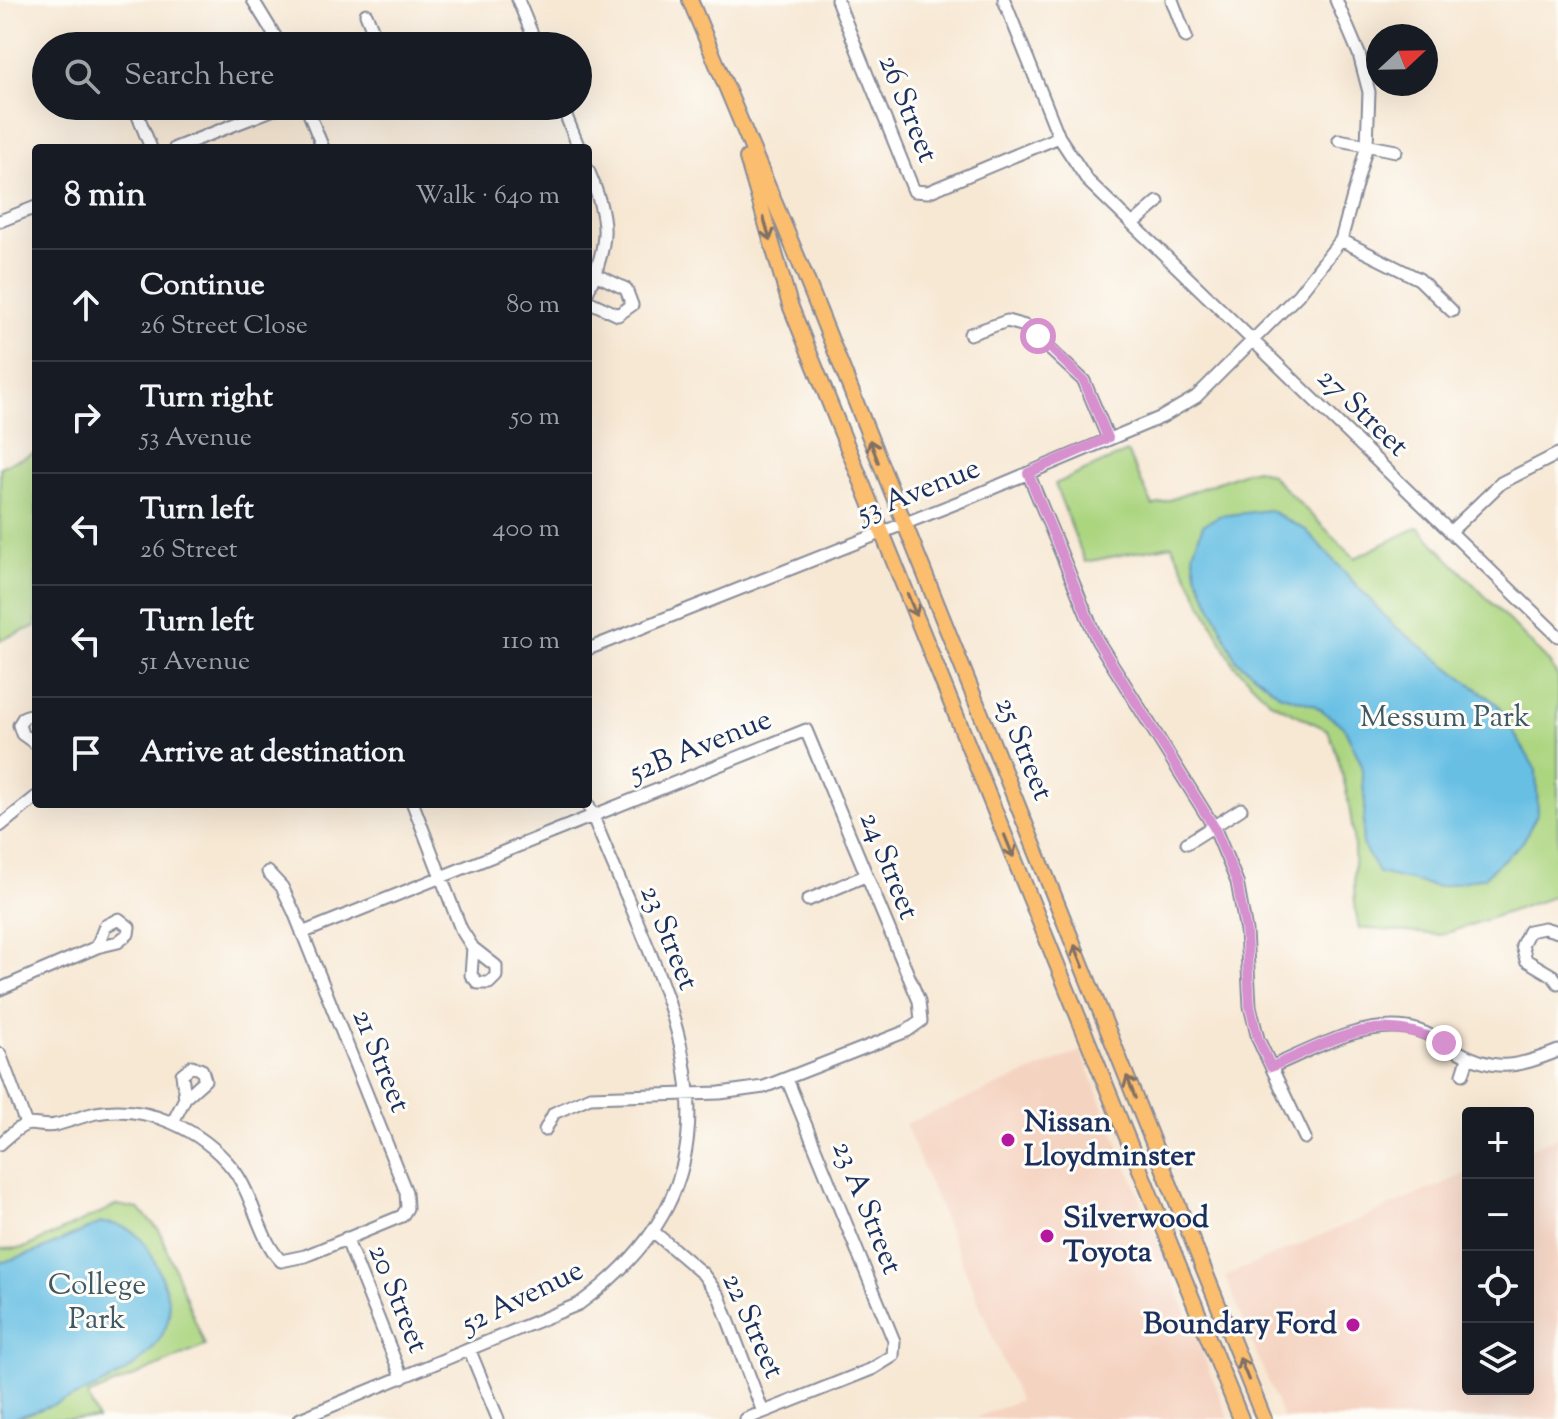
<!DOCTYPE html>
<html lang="en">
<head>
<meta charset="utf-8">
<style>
	:root { --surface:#171b24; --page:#242831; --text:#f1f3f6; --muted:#9ea1a6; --line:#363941 }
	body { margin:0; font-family:"Sorts Mill Goudy",serif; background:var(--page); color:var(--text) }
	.controls { position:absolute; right:24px; bottom:24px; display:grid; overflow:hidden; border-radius:8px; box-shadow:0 8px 32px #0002 }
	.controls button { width:72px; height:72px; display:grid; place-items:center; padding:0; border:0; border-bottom:2px solid var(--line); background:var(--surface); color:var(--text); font:40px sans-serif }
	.compass { position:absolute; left:1366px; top:24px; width:72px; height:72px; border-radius:50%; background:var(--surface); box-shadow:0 8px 32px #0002; rotate:68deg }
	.stop { position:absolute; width:24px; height:24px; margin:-18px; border:6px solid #d690ce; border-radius:50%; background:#fff }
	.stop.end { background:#d690ce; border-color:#fff; box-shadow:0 2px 8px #0008 }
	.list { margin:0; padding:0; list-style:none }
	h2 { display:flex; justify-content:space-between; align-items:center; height:104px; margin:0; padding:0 32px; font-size:34px }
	h2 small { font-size:26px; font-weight:400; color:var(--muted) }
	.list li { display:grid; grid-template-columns:52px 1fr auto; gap:24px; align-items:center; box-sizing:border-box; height:112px; padding:0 32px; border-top:2px solid var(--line) }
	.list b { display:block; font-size:30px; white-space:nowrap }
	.list p { margin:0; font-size:26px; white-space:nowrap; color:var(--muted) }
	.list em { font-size:26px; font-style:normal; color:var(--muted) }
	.icon { flex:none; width:44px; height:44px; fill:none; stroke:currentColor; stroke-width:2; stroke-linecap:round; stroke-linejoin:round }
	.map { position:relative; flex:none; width:1558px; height:1419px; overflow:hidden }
	.search { position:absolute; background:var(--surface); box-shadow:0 8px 32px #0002; left:32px; top:32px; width:560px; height:88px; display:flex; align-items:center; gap:20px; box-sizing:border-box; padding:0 28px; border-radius:44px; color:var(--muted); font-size:30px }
	.panel { position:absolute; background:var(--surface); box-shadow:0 8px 32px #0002; left:32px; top:144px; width:560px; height:664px; border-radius:8px }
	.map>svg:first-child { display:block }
	.built { fill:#f5d3c1 }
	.green { fill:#acd580; stroke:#64826f; stroke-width:2 }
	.water { fill:#67bfe4; stroke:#4177a1; stroke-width:2 }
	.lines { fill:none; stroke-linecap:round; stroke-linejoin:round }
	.minor-casing { stroke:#898c99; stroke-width:15 }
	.major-casing { stroke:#898c99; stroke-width:18 }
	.minor { stroke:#fff; stroke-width:11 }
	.major { stroke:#fbbd6e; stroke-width:14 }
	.oneway { stroke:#806f65 }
	.route { stroke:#d690ce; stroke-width:10 }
	.poi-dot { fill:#b5179e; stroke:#fdfcf7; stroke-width:3 }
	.labels { text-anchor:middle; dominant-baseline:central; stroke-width:6; stroke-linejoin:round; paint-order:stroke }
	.street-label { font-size:30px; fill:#1b2f5e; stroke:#fdfcf7 }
	.park-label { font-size:30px; fill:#3f5866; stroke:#fdfcf7 }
	.poi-label { font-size:30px; font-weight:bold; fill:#1b2f5e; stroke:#fdfcf7; text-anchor:start }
</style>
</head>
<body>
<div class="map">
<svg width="1558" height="1419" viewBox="0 0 1558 1419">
	<rect width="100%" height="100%" fill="#fdfcf7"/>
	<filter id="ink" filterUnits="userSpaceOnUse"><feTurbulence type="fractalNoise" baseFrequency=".0125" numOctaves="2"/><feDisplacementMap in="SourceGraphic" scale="16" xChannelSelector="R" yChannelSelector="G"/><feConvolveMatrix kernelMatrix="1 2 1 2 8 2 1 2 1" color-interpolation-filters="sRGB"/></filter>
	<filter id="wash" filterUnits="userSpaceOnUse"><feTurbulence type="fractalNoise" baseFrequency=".006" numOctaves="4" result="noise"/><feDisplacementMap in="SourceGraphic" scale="32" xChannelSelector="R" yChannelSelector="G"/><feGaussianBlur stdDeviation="1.8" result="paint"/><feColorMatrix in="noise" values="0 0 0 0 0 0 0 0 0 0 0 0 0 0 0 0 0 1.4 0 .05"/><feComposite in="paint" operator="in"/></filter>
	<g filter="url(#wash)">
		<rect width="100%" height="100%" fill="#f7e8d4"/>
		<path class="built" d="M1081,1051l103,256 45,112h-255l45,-19 -114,-276z
			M1558,1137v282h-275l-58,-143 243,-103v216h60v-240z"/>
		<path class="green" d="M36,452v174l-36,14v-173z
			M1127,452l26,54 92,-34 11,-3 14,5 85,84 63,-31 130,134 10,16v218l-117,40 -82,-7c-7,-28 -4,-53 -5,-81 -3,-42 -11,-79 -26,-117l-56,-27 -39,-39 -61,-119 -87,17 -30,-78z
			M117,1205l22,4 20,21 46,116 -117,50 9,23h-97v-170l24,-1z"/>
		<path class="water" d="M1269,510l37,20 86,94 105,80 39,66 2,42 -15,30 -39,35 -46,10 -60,-14 -16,-29 3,-39 -4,-42 -17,-36 -30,-22 -35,-11 -43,-34 -40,-87 -3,-20 10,-28 16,-9z
			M101,1223c27,0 43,13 54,39 7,17 18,40 13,58 -14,57 -107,81 -154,99h-14v-156l38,-12z"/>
	</g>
	<g filter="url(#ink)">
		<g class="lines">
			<defs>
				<path id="minor" d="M253,0l28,46
					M518,0l19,46
					M837,0l77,191 14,1 131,-55
					M1004,0l55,137 29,44 470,455
					M1172,0l14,37
					M366,14l13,32
					M134,106l17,42
					M306,106l17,42
					M562,106l17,42
					M1339,140l57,11
					M175,148l107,-42
					M588,170c21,50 22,71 0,121
					M0,221l36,-14
					M1134,223l24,-21
					M1341,240l78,39 33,32
					M588,301l30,14 14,-10 -6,-16 -31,-15
					M970,334l37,-13 18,5 59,55 24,57
					M1028,473l69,167 117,187 23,55 9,49 4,75 8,33 47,99
					M1450,532l51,-49 57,-29
					M588,649l381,-151 193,-81 34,-20 102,-102 43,-55 26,-95 2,-53 -10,-38 -23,-54
					M36,713l-12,4 -5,8 3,9 14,10
					M413,804l48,125 12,19
					M0,826l36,-29
					M1187,843l54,-34
					M808,900l57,-24
					M119,919l10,8 -1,7 -10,8 -21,5 8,-21z
					M1558,932l-14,-4 -15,3 -7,14 4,15 27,16 5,7
					M302,933l504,-203 113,271 2,20 -14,10 -143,56 -44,6 -130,4 -36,16 -9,17
					M473,948l23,18v10l-7,7h-11l-7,-8z
					M0,989l97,-42
					M0,1054l26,70
					M192,1066l10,4 3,10 -20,18 -3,-24z
					M1271,1067c41,-17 89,-46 136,-39 16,2 32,12 45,20 41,25 64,20 106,3
					M1463,1074l5,-16
					M173,1122l12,-24
					M0,1144c7,-6 17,-16 25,-19 8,-3 20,3 30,0 14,-3 27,-9 41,-12 51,-9 105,16 137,56 21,27 25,68 48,92l24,-5 97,-40 5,-8 -1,-16 -112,-280 -12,-25 -14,-15
					M655,1233l48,41 16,22 44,116
					M346,1238l56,140
					M470,1351l28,68
					M300,1419l279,-115c201,-146 78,-321 9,-500
					M746,1419l126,-50 21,-13 1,-15 -107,-262"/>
				<path id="major" d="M690,0l114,273 460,1146
					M747,158l43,147 451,1114"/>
			</defs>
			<use href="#minor" class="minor-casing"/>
			<use href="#major" class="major-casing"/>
			<use href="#minor" class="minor"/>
			<use href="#major" class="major"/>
		</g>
		<defs><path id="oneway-shaft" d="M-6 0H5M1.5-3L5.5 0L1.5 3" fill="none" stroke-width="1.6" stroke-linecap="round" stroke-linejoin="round" transform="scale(2)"/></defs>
		<g class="oneway">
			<use href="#oneway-shaft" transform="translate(767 229) rotate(74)"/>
			<use href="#oneway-shaft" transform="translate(874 451) rotate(-111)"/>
			<use href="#oneway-shaft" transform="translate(912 605) rotate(68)"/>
			<use href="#oneway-shaft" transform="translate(1009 846) rotate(68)"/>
			<use href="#oneway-shaft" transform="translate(1079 956) rotate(-112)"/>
			<use href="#oneway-shaft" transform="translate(1131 1087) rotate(-111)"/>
			<use href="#oneway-shaft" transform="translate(1244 1369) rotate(-112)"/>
		</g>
	</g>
	<g class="lines" filter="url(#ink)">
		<path class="route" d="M1038,336l46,45 24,57 -80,35 69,167 117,187 23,55 9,49 4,75 8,33 13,28c64,-27 104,-57 173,-24"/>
	</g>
	<g class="poi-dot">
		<circle cx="1008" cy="1140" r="8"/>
		<circle cx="1047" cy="1236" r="8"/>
		<circle cx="1353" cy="1325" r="8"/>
	</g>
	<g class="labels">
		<g class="street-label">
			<text transform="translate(907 109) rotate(68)">26 Street</text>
			<text transform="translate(1362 413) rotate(44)">27 Street</text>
			<text transform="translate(919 492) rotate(-22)">53 Avenue</text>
			<text transform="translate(701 747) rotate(-22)">52B Avenue</text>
			<text transform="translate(1023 749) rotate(68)">25 Street</text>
			<text transform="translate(888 866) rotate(68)">24 Street</text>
			<text transform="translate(668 938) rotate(68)">23 Street</text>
			<text transform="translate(380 1061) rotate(68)">21 Street</text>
			<text transform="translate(866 1208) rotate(68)">23 A Street</text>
			<text transform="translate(523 1298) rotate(-26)">52 Avenue</text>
			<text transform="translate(397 1299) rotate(68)">20 Street</text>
			<text transform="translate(752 1326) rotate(66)">22 Street</text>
		</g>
		<g class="park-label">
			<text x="1445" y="718">Messum Park</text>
			<text x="97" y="1286">College<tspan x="97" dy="34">Park</tspan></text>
		</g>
		<g class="poi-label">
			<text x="1024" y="1123">Nissan<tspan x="1024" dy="34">Lloydminster</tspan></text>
			<text x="1063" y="1219">Silverwood<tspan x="1063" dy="34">Toyota</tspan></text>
			<text x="1337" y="1325" text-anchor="end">Boundary Ford</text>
		</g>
	</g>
</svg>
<div class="controls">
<button>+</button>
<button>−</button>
<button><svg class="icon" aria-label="locate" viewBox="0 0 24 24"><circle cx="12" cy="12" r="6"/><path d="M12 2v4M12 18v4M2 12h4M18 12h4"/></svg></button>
<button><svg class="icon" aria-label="layers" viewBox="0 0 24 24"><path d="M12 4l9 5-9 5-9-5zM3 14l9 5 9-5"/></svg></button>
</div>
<svg class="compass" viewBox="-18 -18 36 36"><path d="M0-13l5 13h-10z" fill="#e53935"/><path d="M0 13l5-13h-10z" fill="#9ea1a6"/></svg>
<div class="stop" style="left:1038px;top:336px"></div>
<div class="stop end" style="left:1444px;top:1043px"></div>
<div class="search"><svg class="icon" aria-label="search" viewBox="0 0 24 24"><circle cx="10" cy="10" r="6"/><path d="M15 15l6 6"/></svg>Search here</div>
<section class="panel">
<h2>8 min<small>Walk · 640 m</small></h2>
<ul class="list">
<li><svg class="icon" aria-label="ahead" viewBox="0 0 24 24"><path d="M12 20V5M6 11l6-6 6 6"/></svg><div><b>Continue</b><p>26 Street Close</p></div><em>80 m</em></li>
<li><svg class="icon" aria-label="right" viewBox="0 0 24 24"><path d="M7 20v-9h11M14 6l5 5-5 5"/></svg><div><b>Turn right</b><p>53 Avenue</p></div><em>50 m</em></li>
<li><svg class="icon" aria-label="left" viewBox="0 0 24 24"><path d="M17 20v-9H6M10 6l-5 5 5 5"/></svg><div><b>Turn left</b><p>26 Street</p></div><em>400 m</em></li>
<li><svg class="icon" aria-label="left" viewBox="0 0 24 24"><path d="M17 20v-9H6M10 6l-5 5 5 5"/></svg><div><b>Turn left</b><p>51 Avenue</p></div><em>110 m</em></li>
<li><svg class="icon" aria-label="arrive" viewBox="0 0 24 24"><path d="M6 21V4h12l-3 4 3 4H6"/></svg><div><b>Arrive at destination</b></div></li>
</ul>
</section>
</div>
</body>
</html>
